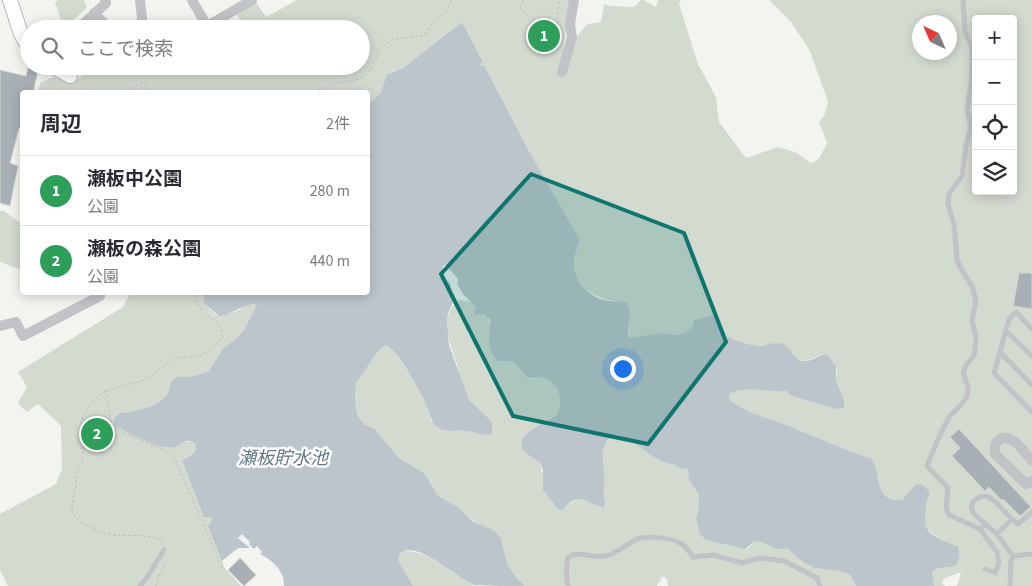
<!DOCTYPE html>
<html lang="ja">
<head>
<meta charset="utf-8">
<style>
	:root { --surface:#fff; --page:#f7f7f7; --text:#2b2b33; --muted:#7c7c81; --line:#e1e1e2; --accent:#e06323 }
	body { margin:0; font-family:"Source Sans 3","Noto Sans JP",sans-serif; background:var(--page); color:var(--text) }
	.controls { position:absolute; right:15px; top:15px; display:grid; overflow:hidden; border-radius:5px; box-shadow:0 2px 12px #0003 }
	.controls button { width:45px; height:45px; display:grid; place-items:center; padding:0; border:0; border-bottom:1px solid var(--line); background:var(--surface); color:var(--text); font:25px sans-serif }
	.compass { position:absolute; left:912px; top:15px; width:45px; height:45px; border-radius:50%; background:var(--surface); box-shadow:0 2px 12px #0003; rotate:316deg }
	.you { position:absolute; left:622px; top:368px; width:18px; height:18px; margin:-12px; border:4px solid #fff; border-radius:50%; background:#1a73e8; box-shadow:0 0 0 8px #1a73e833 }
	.badge { display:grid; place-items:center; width:32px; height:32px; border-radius:50%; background:var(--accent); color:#fff; font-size:16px; font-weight:700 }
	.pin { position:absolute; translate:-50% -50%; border:2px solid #fff; box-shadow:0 1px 5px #0006 }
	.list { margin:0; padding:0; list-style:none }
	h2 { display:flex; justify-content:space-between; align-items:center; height:65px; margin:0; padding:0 20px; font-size:21px }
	h2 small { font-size:16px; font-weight:400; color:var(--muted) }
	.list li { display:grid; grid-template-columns:32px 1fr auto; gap:15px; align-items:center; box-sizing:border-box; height:70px; padding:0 20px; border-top:1px solid var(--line) }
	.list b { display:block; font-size:19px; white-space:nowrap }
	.list p { margin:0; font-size:16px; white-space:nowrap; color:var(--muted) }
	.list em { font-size:16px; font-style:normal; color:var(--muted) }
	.icon { flex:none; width:28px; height:28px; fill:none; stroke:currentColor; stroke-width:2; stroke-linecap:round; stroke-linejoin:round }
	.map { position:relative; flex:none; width:1032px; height:586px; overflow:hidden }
	.search { position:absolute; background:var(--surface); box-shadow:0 2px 12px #0003; left:20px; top:20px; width:350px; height:55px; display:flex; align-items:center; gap:12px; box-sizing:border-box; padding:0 18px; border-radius:28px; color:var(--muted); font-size:19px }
	.panel { position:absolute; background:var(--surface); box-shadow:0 2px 12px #0003; left:20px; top:90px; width:350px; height:205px; border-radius:5px }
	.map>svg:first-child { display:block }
	.green { fill:#d3dad0; fill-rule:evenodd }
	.water { fill:#bcc5cb }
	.building { fill:#a9b0b5; stroke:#d4d5d2 }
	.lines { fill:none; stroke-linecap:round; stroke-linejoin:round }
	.secondary-casing { stroke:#b3b7bc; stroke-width:16 }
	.path { stroke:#babcbe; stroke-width:1; stroke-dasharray:2.5 2.5; stroke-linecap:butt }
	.lane { stroke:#c1c3c7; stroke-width:5 }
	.street { stroke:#c1c3c7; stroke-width:10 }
	.secondary { stroke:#fff; stroke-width:14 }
	.marked { fill:#0f766e; fill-opacity:0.2; stroke:#0f766e; stroke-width:4; stroke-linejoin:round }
	.labels { text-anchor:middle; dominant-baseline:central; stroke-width:5; stroke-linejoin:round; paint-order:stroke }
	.water-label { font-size:18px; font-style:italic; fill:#637885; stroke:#fff }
</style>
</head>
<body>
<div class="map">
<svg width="1032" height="586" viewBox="0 0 1032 586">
	<rect width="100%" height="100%" fill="#f3f4ef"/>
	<path class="green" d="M58,0h26l3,8 -23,20 -9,-25z
		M297,0h273l-8,58 13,-19 12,-15 14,-2 3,-18 6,2 24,1 7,-7h2l13,7 2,-7h23l-2,4 19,60 18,33 3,25 27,36 32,-11 19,6 14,10 8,-4 8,-16 -8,-21 5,-6 4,-14 -18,-51 -19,-29 -22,-22h263v586h-75l4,-14 -16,6 -3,5 3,3h-11l-2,-14 4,-3 19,-3 2,-20c-30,-13 -40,-16 -28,-52h-21l-6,6c-32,2 -19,-28 -31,-42l-36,-12 -45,-20 -38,-12 -16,-9 -7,-6v-5c16,-9 39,-1 57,-3l7,5 44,13 7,-10 -8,-18 1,-13 -17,-13c-11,6 -21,10 -29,-2 -3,-5 -3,-7 -8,-9l-28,2 -28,-8 -18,-23 -15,5 -2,7 -6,6 -11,2 -15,-2 -30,5 -2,-2 2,-8 -14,-27c-20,-2 -43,-15 -42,-39 0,-8 3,-15 6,-22l-52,-91 -44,-84 -3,1 -1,-2 3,-2 -21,-40 -59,46 -13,4 -4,5 -5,15 -13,14v-14h-330l2,-9 13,-6 20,6 20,-17h268v-37h-116l-9,-16 20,-11 10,15zM976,19h37v172h-37zM920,22h30v30h-30z
		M0,211h4l18,13v46l-22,-8z
		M130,293h73l1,10 12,12 19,-3 11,-7h11l-13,25 -35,41 -17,6h-16c-8,5 -5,10 -9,17 -6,12 -35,18 -47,19l56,34c7,-6 13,-8 20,-2 0,10 -6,11 -14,15l22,58 6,-1 2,4 12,46 17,19h-233l-8,-16v-56l56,-30 6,-15 -1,-43 -23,-22 -11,8 -9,-9 9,-16 -9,-15 105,-65z
		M459,300l12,2 6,5 -3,7h10c10,8 5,24 6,36l8,11h12l5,2 15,16c4,0 8,-2 12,-2 17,3 21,23 16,36l-27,18 -8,20 17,12 3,13 20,34c13,-15 23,-12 38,-3l4,-6 -3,-41 1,-11 2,-5 8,-8h8l20,10 18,14 13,2 9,7 5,-1 3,3 -1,8 11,16v10l-3,14 3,14 12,8 36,8 8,-8 6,1 16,7h11l12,11 14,8 25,3 11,4 6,11h-188l-1,-7 -3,-2h-2l-5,9h-132l-9,-9 -8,-11 -5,-19 -25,-23 -40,-28 -13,-22 -27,-17 -23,-28 -10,-4 -7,-8 -3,-15 1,-19 23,-33 7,-5 5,3 20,26 17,34 3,13 14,10h22l20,4 5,-2v-11c-7,-7 -17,-12 -23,-21 -7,-11 -8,-25 -12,-37 -7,-20 -19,-50 2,-64z
		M402,551c27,-2 52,22 74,35h-63l-15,-26 1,-5z"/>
	<path class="water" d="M462,22l21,40 -3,2 1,2 3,-1 44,84 52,91c-2,7 -6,14 -6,22 -1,17 13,33 29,38 7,2 16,1 23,2l4,9 -2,25 2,2 30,-5 15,2 10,-2 7,-6 2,-7 18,-5c5,6 7,13 12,19 2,4 31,13 36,12 7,-1 14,-4 23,-2 8,2 9,15 19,17 9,2 16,-7 25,-6l9,11v15l8,18v9l-7,1 -45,-13 -6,-5c-18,2 -41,-6 -57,3v5c20,17 39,18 63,28 26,11 52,23 79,31 12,14 0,44 31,42l13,-15 6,-1 8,7c1,6 -3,10 -3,16 -5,29 8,29 31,39 4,6 2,15 -2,20l-19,3 -4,3 2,14h-78l-6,-11 -11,-4 -25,-3 -14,-8 -12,-11h-11l-16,-7 -6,-1 -10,8 -34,-8 -6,-2 -6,-6 -3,-14 3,-14v-10l-11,-16 1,-8 -3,-3 -5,1c-9,-8 -13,-4 -22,-9 -15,-8 -24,-20 -42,-25 -20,6 -13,26 -13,41 1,9 -1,16 1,25l-1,6c-17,-2 -25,-18 -41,3h-4l-16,-20v-20l-3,-7 -17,-12c-9,-19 24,-27 35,-38 5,-13 1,-32 -15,-35 -5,-2 -10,1 -15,0l-13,-15 -5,-2h-12c-14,-15 -7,-22 -8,-41l-6,-6 -10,1 2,-8 -12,-12 -7,-11 1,-5 -12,-14 -3,1 -1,7 3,6 5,4 4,17 -6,13 -1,9 2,23 20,55 23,22v11c-8,5 -18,-2 -26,-2 -9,-1 -19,2 -27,-3 -8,-4 -8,-11 -11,-19 -6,-15 -28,-57 -42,-64l-7,5 -23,33 -1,19 3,15 7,8 10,4 23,28 27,17 13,22 20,11 14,14 23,10 6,8 7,27 8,11 9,9c-11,0 -41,0 -50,-1 -17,-6 -56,-45 -75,-32l-2,7 15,26h-129c1,-15 -12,-26 -24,-32l2,-2 -5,-6 -3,3 -5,-5 1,-2 -8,-8 -4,4 12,10h-12l-16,13 -14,-35 4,-6 -2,-3 -6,1 -22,-58c8,-4 14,-5 14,-15 -10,-9 -12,-1 -20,2 -3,1 -9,0 -12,0 -13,-2 -38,-16 -51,-22l2,-8 5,-4c13,-1 41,-7 47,-19 4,-7 1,-12 9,-17h16l17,-6 14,-22 15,-12 6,-7 13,-25c-14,-3 -25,11 -38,11l-15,-13 -1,-10 165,-1v-186l13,-14 6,-18 16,-6z"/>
	<path class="building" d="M28,68l10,3 -5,21h-11v36h-3l-9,35 8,3 -8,40 -10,-3v-133l26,6z
		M1019,273h13v36l-19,-3z
		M959,429l72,78 -11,9 -17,-17 -2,1 -12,-13 -4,4 -33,-35 8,-8 -10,-11z
		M240,558l16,17 -12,11 -16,-16z"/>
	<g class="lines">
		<defs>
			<path id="secondary" d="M10,0l11,34 8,14
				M52,66l18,10"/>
		</defs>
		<use href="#secondary" class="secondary-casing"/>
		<path class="path" d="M523,0l-4,9 20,13 22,3
			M557,24l2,-24
			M128,92l10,-8 4,-1 11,9
			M267,92l12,-2 28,2
			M313,92l20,-8 27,-5 11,-9 8,-19 9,-9 5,-3 28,-3 6,-4 4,-8 15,-13 6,-11
			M106,390l6,37 60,27 3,5 48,110
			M162,543v-3c-16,-6 -32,-4 -49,-5 -9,-1 -17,-5 -25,-9 -24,-12 -15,-22 -12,-41 1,-4 -1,-8 1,-12 1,-3 3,-6 5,-10 4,-14 -6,-33 2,-49 16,-30 35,-24 60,-34 11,-4 18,-15 28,-20 7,-4 15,-2 22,-3 11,-2 21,-11 28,-19 1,-19 -10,-16 -19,-27 -5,-5 -7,-13 -9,-19
			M156,586c1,-10 7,-17 11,-26"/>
		<path class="lane" d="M963,0l2,32 7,16v31l-5,30 4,18 -5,18 -4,31 -13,18 -1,10 6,21 3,34 3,8 12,19 4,15 -4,19 4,18 -2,18c-23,22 1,24 -8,42 -4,8 -13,13 -18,21 -8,14 -15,32 -21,47l21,22 -2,20 3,7 31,14 17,23 2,11 -4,10 -10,-4
			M1032,329l-16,-17 -7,7 -9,33 32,33
			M1006,331l26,25
			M1000,352l-6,21 38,39
			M1012,519l6,5 14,-12
			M984,523c-3,-3 -9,-7 -11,-11 -6,-10 7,-18 16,-15 8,4 16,16 23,22l-15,15
			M983,526l1,-3 13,11 16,22
			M1013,556l19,-2
			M140,586l8,-10 16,-26
			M568,586c-2,-10 -2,-19 0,-29 13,-7 24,2 38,-1 12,-3 20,-12 31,-17 11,-4 37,-1 46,6 4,3 7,8 10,12l21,-2 28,8 19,-5 23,3 33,17 3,8
			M1010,586l1,-25 2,-5"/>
		<path class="street" d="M192,0l15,26
			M94,13l16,16
			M78,29l28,-26 -1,-3
			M131,29l12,-2 -3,-27
			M202,29l50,-29
			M562,72l10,-35 -2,-13 4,-24
			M0,326l16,-4 7,14 77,-40
			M1032,461c-8,-9 -23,-33 -35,-19 -3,4 -3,7 -2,12l31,30 6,-3"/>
		<use href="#secondary" class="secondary"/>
	</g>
	<path class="marked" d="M531,174l153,59 42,109 -78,102 -135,-28 -72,-142z"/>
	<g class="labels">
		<g class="water-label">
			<text x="283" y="458">瀬板貯水池</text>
		</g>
	</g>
</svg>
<div class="controls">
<button>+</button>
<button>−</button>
<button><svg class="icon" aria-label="locate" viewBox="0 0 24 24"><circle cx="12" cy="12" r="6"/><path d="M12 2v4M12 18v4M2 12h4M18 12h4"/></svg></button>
<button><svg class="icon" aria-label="layers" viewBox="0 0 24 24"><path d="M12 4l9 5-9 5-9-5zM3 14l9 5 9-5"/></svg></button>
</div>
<svg class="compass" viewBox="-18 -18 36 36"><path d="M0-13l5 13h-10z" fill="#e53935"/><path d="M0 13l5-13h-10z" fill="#7c7c81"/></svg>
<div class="you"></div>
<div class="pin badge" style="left:544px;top:36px;background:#2e9e5b">1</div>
<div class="pin badge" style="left:97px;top:434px;background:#2e9e5b">2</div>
<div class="search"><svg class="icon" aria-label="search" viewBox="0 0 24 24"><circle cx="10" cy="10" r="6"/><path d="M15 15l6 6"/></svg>ここで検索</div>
<section class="panel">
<h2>周辺<small>2件</small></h2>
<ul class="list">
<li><span class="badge" style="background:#2e9e5b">1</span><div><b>瀬板中公園</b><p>公園</p></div><em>280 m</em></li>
<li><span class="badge" style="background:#2e9e5b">2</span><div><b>瀬板の森公園</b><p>公園</p></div><em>440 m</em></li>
</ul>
</section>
</div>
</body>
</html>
